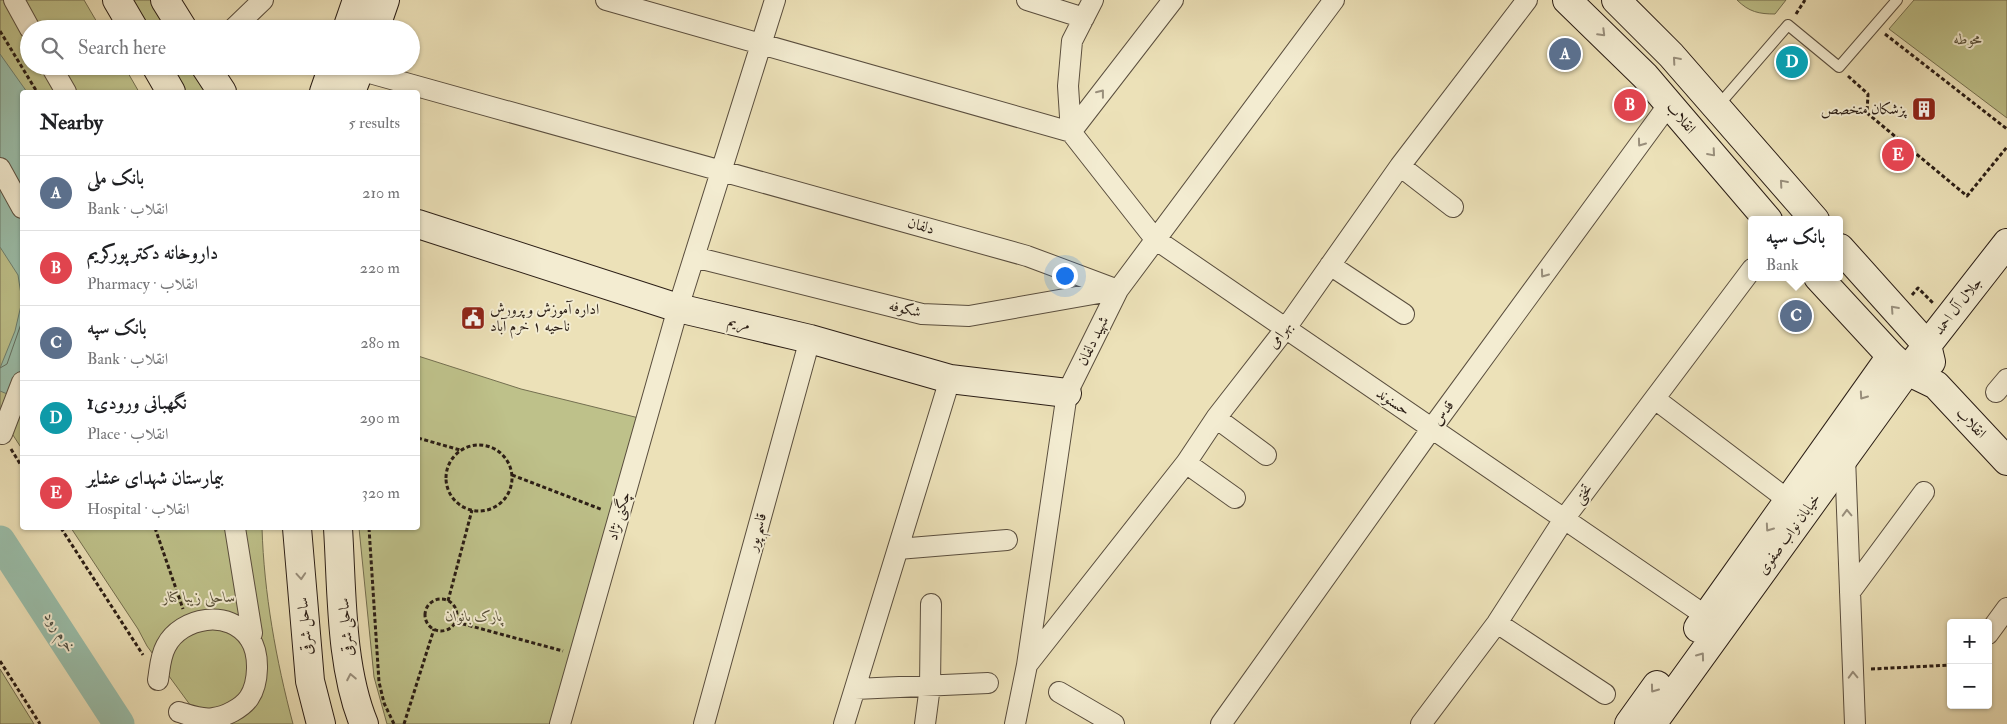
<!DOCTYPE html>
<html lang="en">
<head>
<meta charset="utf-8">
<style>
	:root { --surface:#fff; --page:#f6f6f6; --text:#202124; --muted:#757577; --line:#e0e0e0; --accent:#0f766e }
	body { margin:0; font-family:"IM FELL Double Pica",Amiri,serif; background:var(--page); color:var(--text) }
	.controls { position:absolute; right:15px; bottom:15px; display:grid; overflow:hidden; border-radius:5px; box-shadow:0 1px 4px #0004 }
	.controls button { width:45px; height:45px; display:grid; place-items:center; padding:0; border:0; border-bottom:1px solid var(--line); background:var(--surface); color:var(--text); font:25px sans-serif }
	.you { position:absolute; left:1064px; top:275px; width:18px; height:18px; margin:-12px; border:4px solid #fff; border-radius:50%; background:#1a73e8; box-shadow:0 0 0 8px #1a73e833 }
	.badge { display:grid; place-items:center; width:32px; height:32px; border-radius:50%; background:var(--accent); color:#fff; font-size:16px; font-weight:700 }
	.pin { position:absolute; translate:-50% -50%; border:2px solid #fff; box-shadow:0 1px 5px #0006 }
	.popup { position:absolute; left:1748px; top:216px; width:95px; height:65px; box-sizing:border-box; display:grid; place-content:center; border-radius:5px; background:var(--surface); filter:drop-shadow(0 1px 4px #0005); font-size:16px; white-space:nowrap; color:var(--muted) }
	.popup b { font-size:19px; color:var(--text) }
	.popup::after { content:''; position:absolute; left:50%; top:100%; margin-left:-10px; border:10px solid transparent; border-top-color:var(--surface) }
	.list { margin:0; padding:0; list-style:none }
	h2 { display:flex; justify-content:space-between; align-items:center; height:65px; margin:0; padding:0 20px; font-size:21px }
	h2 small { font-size:16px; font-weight:400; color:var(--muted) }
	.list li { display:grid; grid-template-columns:32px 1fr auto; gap:15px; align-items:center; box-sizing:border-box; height:75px; padding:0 20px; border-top:1px solid var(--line) }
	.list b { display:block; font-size:19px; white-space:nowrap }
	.list p { margin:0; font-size:16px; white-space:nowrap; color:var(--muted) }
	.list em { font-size:16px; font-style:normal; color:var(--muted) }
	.icon { flex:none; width:28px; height:28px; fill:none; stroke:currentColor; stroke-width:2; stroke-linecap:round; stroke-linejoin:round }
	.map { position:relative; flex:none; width:2007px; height:724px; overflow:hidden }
	.search { position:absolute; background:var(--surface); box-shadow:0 1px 4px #0004; left:20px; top:20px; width:400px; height:55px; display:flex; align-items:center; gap:12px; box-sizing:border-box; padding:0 18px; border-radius:28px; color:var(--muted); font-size:19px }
	.panel { position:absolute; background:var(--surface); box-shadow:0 1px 4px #0004; left:20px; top:90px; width:400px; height:440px; border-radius:5px }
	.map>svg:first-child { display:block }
	.green { fill:#bec18a; stroke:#746f50 }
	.water { fill:#9abeaa; stroke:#6d7e6e }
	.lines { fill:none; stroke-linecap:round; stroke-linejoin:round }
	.shore { stroke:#626e60; stroke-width:1 }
	.river { stroke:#9abeaa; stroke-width:31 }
	.lane-casing { stroke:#5a4e3e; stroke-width:12 }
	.street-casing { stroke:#5a4e3e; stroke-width:22 }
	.secondary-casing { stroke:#2a1d15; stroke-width:30 }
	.path { stroke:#2a1d15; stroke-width:3; stroke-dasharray:4 2.5; stroke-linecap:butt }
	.lane { stroke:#f3ecd1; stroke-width:10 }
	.street { stroke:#f3ecd1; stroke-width:20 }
	.secondary { stroke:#f3ecd1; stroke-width:28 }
	.oneway { stroke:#998f7c }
	.labels { text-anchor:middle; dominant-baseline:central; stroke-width:4; stroke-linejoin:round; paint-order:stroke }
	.park-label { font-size:15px; font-style:italic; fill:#564e38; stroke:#f3ecd1 }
	.poi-label { font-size:15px; fill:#2a1d15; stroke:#f3ecd1; text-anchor:end }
	.street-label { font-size:15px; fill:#2a1d15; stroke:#f3ecd1 }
	.water-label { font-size:16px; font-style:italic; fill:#4c4d42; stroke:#f3ecd1 }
</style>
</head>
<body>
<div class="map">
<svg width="2007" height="724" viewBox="0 0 2007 724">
	<rect width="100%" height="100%" fill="#ece1b8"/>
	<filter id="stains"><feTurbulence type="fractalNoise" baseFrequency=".004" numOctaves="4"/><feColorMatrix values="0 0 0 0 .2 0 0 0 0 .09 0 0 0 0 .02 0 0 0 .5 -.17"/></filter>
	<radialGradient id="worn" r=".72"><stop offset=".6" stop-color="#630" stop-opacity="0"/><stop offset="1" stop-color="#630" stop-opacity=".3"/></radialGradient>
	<path class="green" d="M0,0h84l17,29h-72v37h95l15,26h-117v357l-22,-34z
		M125,0h28l18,29h-29z
		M1737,0h49l-11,14c-16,0 -26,-2 -38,-14z
		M1914,0h93v118l-118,-89z
		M164,66h29l15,26h-29z
		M418,356l103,33 122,30 -92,305h-164l-13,-47 -15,-149h59z
		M71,528h191c2,65 14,132 31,196h-89l-57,-78 -9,-17z
		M0,669l34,55h-34z"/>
	<path class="water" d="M0,54l27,38h-5v308l-22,-9v-23l15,-37 7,-30 -4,-26 -18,-28z"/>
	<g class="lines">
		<path class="shore" d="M0,368l7,-4 15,-43"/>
		<path class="river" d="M0,541l119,183"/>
		<defs>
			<path id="lane" d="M1717,107l71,-82 51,42 58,-67"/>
			<path id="street" d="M14,0l16,29
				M606,0l465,132 102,-132
				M1027,0l57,18
				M1093,0l-21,41 -4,45 3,46 84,107 551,377
				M233,29l30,-29
				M51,66l15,26
				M359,70l668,186 91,34
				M1400,166l53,41
				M0,168l22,40
				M694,257l228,57 47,2 147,-26
				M1330,265l74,49
				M1996,392l11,-13
				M1655,399l133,101
				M1216,418l50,37
				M2,434l20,-52
				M1845,457l10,267
				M1186,463l49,35
				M235,528l17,105 -2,6
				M898,549l109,-9
				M1850,592l74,-100
				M1497,623l108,71
				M1988,634l19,-26
				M1027,665l159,-202 30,-45 70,-90 114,-162 127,-166
				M158,680c2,-12 2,-23 8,-34 15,-29 64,-38 84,-7 10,15 9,44 -1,59 -7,10 -24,19 -36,20 -12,2 -24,-3 -34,-6
				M855,689l133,-6
				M1059,692l55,32
				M560,724l118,-416 97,-308
				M704,724l106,-385
				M844,724l106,-345
				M925,724l5,-38 1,-82
				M1015,724l12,-59 40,-272 51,-103 216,-290
				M1221,724l211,-296 237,-324
				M1421,724l76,-101 67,-104 188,-250"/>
			<path id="secondary" d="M117,0l17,29
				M165,0l18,29
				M1567,0l78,76 123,144
				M1616,0l55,55 144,165
				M347,29l10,-29
				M375,29l10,-29
				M156,66l15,26
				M205,66l17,26
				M324,92l9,-26
				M351,92l10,-26
				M418,224l260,84 132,31 140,40 117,14
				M1840,248l87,97 4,17
				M1818,277l73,79 16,15 29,14 71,76
				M297,528l13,153 11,43
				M338,528c4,62 2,138 26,196
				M1698,628l193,-272
				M1629,724l28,-39
				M1652,724l255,-353 100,-128"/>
		</defs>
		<use href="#lane" class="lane-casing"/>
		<use href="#street" class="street-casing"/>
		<use href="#secondary" class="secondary-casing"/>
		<path class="path" d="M1796,14l9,-14
			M0,31l37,61
			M1885,34l122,95
			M1848,76l20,18 -1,19 100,83 40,-49
			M1912,295l6,-7 16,16
			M418,438l42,12
			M446 478a33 33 0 1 1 66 0a33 33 0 1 1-66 0Z
			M11,449l11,18
			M512,475l91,35
			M61,528l82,127
			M155,528l28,81
			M369,528l10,154 5,21 10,21
			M425 615a16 16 0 1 1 32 0a16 16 0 1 1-32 0Z
			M448,601l24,-91
			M456,622l107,29
			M0,661l40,63
			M1871,669l80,-4
			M404,724l30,-95"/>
		<use href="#lane" class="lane"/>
		<use href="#street" class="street"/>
		<use href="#secondary" class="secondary"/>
	</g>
	<defs><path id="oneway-chevron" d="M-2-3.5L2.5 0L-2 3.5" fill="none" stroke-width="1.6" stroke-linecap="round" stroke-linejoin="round" transform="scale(1.25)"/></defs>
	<g class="oneway">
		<use href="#oneway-chevron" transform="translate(1602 33) rotate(45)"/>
		<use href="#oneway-chevron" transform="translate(1676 60) rotate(-131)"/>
		<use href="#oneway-chevron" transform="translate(1101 93) rotate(-52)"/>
		<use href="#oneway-chevron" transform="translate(1641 143) rotate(126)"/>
		<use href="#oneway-chevron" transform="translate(1712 153) rotate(49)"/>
		<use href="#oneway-chevron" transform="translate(1783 183) rotate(-131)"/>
		<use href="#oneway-chevron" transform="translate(1544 274) rotate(126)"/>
		<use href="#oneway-chevron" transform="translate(1894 309) rotate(-132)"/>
		<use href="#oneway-chevron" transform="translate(1863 396) rotate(125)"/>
		<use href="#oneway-chevron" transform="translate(1847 513) rotate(-92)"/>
		<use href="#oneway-chevron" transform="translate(1769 528) rotate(125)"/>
		<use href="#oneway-chevron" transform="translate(301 576) rotate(86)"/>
		<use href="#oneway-chevron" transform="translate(1701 656) rotate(-54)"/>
		<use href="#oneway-chevron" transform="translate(1853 675) rotate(-92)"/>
		<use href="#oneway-chevron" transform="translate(351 677) rotate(-101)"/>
		<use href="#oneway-chevron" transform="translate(1654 689) rotate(126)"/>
	</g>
	<defs>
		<symbol id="building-square" viewBox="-11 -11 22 22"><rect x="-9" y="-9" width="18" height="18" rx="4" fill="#8f2418" stroke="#f3ecd1"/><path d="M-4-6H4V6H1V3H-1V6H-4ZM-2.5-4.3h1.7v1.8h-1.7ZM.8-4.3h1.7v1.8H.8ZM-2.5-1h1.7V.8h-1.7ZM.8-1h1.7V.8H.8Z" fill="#fff"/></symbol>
		<symbol id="civic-square" viewBox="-11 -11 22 22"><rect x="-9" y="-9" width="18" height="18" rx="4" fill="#8f2418" stroke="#f3ecd1"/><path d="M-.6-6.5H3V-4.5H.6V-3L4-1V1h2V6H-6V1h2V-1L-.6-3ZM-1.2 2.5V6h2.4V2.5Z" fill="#fff"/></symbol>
	</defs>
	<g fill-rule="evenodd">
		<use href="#building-square" x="1910" y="95" width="28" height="28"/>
		<use href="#civic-square" x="459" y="304" width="28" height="28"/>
	</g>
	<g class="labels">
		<g class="park-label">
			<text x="1968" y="39">محوطه</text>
			<text x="199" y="597">ساحلی زیبا کنار</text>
			<text x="474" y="616">پارک بانوان</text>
		</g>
		<g class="poi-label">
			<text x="1906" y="109">پزشکان متخصص</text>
			<text x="490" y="309" text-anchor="start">اداره آموزش و پرورش<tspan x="490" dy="17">ناحیه ۱ خرم آباد</tspan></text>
		</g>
		<g class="street-label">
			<text transform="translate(1681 118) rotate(49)">انقلاب</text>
			<text transform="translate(921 226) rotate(16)">دلفان</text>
			<text transform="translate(1958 306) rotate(-52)">جلال آل احمد</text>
			<text transform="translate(905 309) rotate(13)">شکوفه</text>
			<text transform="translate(739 323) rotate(13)">مریم</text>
			<text transform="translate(1280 335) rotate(-53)">بهرامی</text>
			<text transform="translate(1093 341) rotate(-64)">شهید دلفان</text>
			<text transform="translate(1393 402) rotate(34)">حسنوند</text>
			<text transform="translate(1443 413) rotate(-54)">قدس</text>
			<text transform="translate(1971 423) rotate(46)">انقلاب</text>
			<text transform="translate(1583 494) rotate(-53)">تختی</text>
			<text transform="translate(619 516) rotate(-74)">چگنی نژاد</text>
			<text transform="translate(757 532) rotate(-75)">قاسم پور</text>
			<text transform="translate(1789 534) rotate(-54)">خیابان نواب صفوی</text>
			<text transform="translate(305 626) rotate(-95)">ساحل شرقی</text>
			<text transform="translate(346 627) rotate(-95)">ساحلی شرقی</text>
		</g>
		<g class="water-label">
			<text transform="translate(60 632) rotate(57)">خرم رود</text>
		</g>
	</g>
	<rect width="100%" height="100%" filter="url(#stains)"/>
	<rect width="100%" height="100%" fill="url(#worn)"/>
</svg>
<div class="controls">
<button>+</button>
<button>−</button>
</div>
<div class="you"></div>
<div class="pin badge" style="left:1565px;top:54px;background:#5c6f8a">A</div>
<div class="pin badge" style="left:1630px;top:105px;background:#e0444e">B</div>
<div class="pin badge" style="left:1796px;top:316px;background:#5c6f8a">C</div>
<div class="popup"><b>بانک سپه</b>Bank</div>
<div class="pin badge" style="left:1792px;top:62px;background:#0f9aa8">D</div>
<div class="pin badge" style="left:1898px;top:155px;background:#e0444e">E</div>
<div class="search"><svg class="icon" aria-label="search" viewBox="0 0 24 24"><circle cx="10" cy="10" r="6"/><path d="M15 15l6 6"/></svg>Search here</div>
<section class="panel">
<h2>Nearby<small>5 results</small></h2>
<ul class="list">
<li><span class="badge" style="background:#5c6f8a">A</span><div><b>بانک ملی</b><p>Bank · انقلاب</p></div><em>210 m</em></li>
<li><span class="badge" style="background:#e0444e">B</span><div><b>داروخانه دکتر پورکریم</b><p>Pharmacy · انقلاب</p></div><em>220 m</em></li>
<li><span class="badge" style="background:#5c6f8a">C</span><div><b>بانک سپه</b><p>Bank · انقلاب</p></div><em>280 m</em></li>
<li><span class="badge" style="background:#0f9aa8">D</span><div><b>نگهبانی ورودی1</b><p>Place · انقلاب</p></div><em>290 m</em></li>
<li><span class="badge" style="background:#e0444e">E</span><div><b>بیمارستان شهدای عشایر</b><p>Hospital · انقلاب</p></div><em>320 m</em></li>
</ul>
</section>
</div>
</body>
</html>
